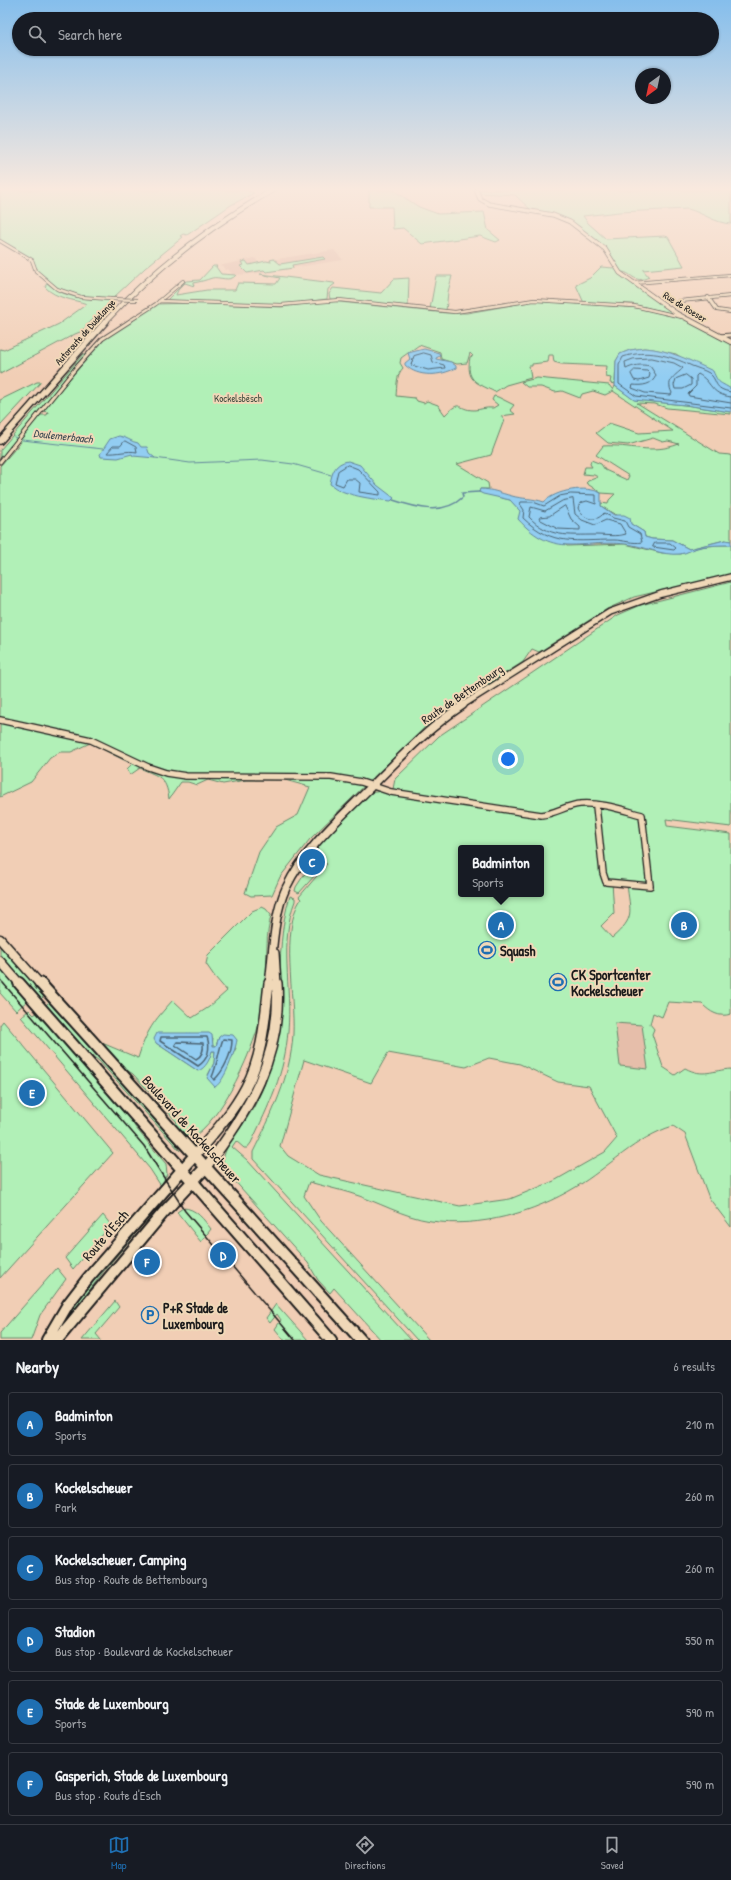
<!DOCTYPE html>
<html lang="en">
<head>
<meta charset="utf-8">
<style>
	:root { --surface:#171b24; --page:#20242c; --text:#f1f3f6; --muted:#9ea1a6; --line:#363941; --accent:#1f6fb2 }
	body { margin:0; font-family:"Patrick Hand",sans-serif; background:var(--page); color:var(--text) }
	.compass { position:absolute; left:635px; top:68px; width:36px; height:36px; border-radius:50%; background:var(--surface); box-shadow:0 1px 3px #0004; rotate:213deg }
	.you { position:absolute; left:508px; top:759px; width:14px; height:14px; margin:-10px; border:3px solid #fff; border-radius:50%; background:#1a73e8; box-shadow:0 0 0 6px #1a73e833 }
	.badge { display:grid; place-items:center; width:26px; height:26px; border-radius:50%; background:var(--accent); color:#fff; font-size:13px; font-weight:700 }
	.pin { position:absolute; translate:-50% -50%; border:2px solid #fff; box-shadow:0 1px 4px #0006 }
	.popup { position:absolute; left:458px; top:845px; width:86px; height:52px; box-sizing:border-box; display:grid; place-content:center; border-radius:4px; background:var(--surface); filter:drop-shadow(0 1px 3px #0005); font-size:13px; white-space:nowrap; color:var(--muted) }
	.popup b { font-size:15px; color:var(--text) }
	.popup::after { content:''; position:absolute; left:50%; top:100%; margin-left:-8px; border:8px solid transparent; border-top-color:var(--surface) }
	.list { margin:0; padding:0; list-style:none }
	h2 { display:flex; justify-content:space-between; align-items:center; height:52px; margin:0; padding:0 16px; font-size:17px }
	h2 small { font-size:13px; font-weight:400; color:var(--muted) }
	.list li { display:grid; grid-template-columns:26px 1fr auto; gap:12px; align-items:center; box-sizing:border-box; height:64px; margin:0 8px 8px; padding:0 8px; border:1px solid var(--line); border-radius:4px }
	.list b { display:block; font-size:15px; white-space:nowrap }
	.list p { margin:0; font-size:13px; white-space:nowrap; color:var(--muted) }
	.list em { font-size:13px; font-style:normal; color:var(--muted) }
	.icon { flex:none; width:22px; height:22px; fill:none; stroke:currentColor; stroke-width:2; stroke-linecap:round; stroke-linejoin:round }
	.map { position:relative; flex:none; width:731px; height:1340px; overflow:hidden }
	.search { position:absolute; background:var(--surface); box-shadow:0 1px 3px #0004; left:12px; right:12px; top:12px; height:44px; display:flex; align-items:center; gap:10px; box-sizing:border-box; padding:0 14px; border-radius:22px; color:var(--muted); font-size:15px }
	.sheet { height:484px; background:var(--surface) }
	nav { display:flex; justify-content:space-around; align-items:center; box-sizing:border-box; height:56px; border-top:1px solid var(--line); background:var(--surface); font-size:11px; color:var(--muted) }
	nav a { display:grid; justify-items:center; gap:2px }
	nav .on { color:var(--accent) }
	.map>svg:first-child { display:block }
	.built { fill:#e6beaa }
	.green { fill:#b1f0b7; stroke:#66866a; fill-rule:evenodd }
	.water { fill:#92cdf2; stroke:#63869c }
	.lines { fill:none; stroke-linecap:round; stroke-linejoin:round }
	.shore-far1 { stroke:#4b6372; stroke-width:1 }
	.shore { stroke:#4b6372; stroke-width:1.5 }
	.stream-far1 { stroke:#63869c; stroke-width:1 }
	.stream { stroke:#63869c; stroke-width:1.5 }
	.street-far2-casing { stroke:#1c1c1c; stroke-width:4 }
	.street-far1-casing { stroke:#1c1c1c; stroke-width:5 }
	.street-casing { stroke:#1c1c1c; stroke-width:8 }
	.secondary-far4-casing { stroke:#1c1c1c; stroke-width:5 }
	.secondary-far3-casing { stroke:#1c1c1c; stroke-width:6 }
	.secondary-far2-casing { stroke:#1c1c1c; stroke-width:8 }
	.secondary-far1-casing { stroke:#1c1c1c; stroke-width:10 }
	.secondary-casing { stroke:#1c1c1c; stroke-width:12 }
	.primary-far1-casing { stroke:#1c1c1c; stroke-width:11 }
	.primary-casing { stroke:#1c1c1c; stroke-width:14 }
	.highway-far1-casing { stroke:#1c1c1c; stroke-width:6 }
	.highway-casing { stroke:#1c1c1c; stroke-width:8 }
	.street-far2 { stroke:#f0d8b8; stroke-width:2.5 }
	.street-far1 { stroke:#f0d8b8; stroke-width:3 }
	.street { stroke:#f0d8b8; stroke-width:5.5 }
	.secondary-far4 { stroke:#f0d8b8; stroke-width:3.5 }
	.secondary-far3 { stroke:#f0d8b8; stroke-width:4.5 }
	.secondary-far2 { stroke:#f0d8b8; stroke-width:5.5 }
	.secondary-far1 { stroke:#f0d8b8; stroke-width:7 }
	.secondary { stroke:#f0d8b8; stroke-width:9 }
	.primary-far1 { stroke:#f0d8b8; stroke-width:8 }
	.primary { stroke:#f0d8b8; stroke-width:10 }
	.highway-far1 { stroke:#f0d8b8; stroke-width:4.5 }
	.highway { stroke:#f0d8b8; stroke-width:5.5 }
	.tram-far1 { stroke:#1c1c1c; stroke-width:1 }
	.tram { stroke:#1c1c1c; stroke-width:1.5 }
	.street-bridge-casing { stroke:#1c1c1c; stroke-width:4; stroke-linecap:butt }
	.street-bridge { stroke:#f0d8b8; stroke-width:2.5 }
	.labels { text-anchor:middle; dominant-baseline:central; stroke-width:4; stroke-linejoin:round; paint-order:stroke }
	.far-street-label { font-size:10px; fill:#1c1c1c; stroke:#f0d8b8 }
	.far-park-label { font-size:10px; fill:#3a463b; stroke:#f0d8b8 }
	.far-water-label { font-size:11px; font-style:italic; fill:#3a4852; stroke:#f0d8b8 }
	.street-label { font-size:12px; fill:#1c1c1c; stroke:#f0d8b8 }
	.near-poi-label { font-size:14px; font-weight:bold; fill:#1c1c1c; stroke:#f0d8b8; text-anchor:start }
	.near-street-label { font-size:14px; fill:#1c1c1c; stroke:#f0d8b8 }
</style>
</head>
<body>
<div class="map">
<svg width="731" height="1340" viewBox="0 0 731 1340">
	<rect width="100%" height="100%" fill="#f1ceb5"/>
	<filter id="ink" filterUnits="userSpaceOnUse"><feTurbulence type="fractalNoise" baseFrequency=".025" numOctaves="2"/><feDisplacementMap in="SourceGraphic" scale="8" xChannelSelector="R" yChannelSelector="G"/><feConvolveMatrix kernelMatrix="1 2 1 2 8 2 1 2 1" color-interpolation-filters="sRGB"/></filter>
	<g filter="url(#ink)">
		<path class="built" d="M334,250l9,10 -90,14 -23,1 2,-1 -4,-5 -2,1 -3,-4h-4l36,-8 3,4z
			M615,1023l27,2 6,44 -28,-2z"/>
		<path class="green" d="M0,190h245l9,3 -23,12 -44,30 -4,-1 -3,2 3,1 -38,31 -32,30 -35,-2 -16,-5 -27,-22 -3,-9 -32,-19z
			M369,190h24l26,17 19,7 46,-2 4,18 12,10 -4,2 -16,-6 -58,8 -19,-16 -10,1 -1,-22h-23z
			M478,190h253v34c-16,-1 -28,-11 -43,-15l-69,3 -36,4 5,7 18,16 59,-3 3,1 16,29 -41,4 6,7c-16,8 -17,-6 -29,-5l-10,-18 -40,-32 -39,-12 -16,-15 -36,-2z
			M323,257l2,2 -33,6 1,3 -27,4 -2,-2 -17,3 -7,-7 3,-1 -2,-3 5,-1 3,4 17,-4 5,1 -1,-2 4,-1 6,5z
			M213,266h4l-1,1 5,7 15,1c-6,8 -17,1 -24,3 -6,2 -12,4 -19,5l1,3 -9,-3 -7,7 -2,5 31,-5h28l3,-7 38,1 4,-6 -20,-4 74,9 1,1 -7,5 -1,10 -45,6 -115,-5 19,-19 14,-1z
			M601,267l13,1 60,46 -43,-10 -47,-1 -8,-18 14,-7z
			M436,276h16l-4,16 -2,19 -16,-2z
			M409,278l-1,29 -78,-8 -1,-5 4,-6 48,5 13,-14z
			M47,283c19,17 42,16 66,17l-33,32 -5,2 -75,40v-25l4,1 55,-26 28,-20c-14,-5 -31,-5 -42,-17z
			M330,301l116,12h21l68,-12 105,7 45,11 46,24v46l-11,-5 -4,-4 -40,-26 -23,-5 -9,-1 -14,2 -10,4 -4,7 -1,23 -5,-1 1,-5 -5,-1 1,-11 -46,-2 -7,-2 -1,-7h-4l-1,7 -16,2v2h-3l2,12 -25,7 -11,7c-20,-10 -29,-11 -25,-35l3,-1 -3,-3 -3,10 -10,1 -16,-5 -1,-7 -21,-7 -18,13 -1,5 3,5c-7,7 -6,18 -7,28l19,2 2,3 7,2 3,-2 11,4 7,10c17,-17 12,-5 29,-5 6,0 11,-3 19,-2l5,-3 -6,-5 2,-4 4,1 16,8 -4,5 5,4 -14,2 3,4 -13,35 -34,9 31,19 1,6h-9l-1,3 31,8 11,11 46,35 58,-2 37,9 19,1 18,-7 19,-2h13v29l-97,23 -27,12 -68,43 -7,-3 -9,13 -85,54 -15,13 -113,110 -30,38 -8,18 -21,1 -6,-3 14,-41 17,-25 22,-12 12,-28 -25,-7h-39l-23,4 -15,-4 -11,5 -9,-3h-7l-12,17c-3,-23 -10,-22 -29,-31l-10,7 -3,-6 5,-5 -42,-21 -19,9h-11l-10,6 -19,24 -31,15v-331l21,-24 -1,-2 19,-25h8l1,-3 -6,-1 57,-66 7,-7 52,-34 33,-1 90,4z
			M83,354h3l-86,105v-9z
			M537,378l72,7 4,5 2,-4 20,14 50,5 46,7v2l-64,-6 -12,-4 -18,-1 82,51 12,1v86l-6,-1 -36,9 -17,-9 -20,-1 -7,-2 -1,-5 -43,-26v-3l7,1 1,-4 6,-6 -14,-1 -15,-10 2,-2 10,-4 -4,-2 -11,-1 2,-7h7l-2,-3 1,-4 10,4 4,6 22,10 2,-4 -33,-21 7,-9c27,-2 48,9 76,-2l-11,-3 -5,1 -10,-4 -25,7 -20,-2 -12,-10 13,-10 30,10 34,-2 -60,-40 -8,4 -12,-4 -11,3 -2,4 -18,-7 -7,1 -14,-5h-14l-6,-5z
			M37,382h4l-41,44v-26z
			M731,582v245l-65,-8 1,7 64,8v180c-12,4 -21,-2 -29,-10l-34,-2 -6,15 -9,-4 -3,11 4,5 -2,5 11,33 12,8 10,-7c19,10 27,2 46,1v158l-22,-29 -24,-64 -12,-8c-37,11 -65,42 -97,61 -43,26 -96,41 -145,34 -28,-4 -54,-20 -81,-28 -13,-4 -27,-7 -41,-11l-5,14 17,25 108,119h-12l-164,-181v-7c18,-36 38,-76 40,-118 2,-37 -13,-104 8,-135l-2,-2 28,-33 -11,-8 -1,-4 12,-17 43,-42 23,-4 2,-10 44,-43 179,-121 23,-10zM461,848h80v46h-80zM612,882l15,2c3,29 9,33 -15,54l-11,-12 13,-13zM615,1023l27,2 6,44 -28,-3zM388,1053l78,14 23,-9 31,6 38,18 31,4 28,52 -12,14 -51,29 -44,18 -50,7 -141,-31 -31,-19 -8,-10 24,-86 67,23z
			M315,858l10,6 -26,29 -4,-2 1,-4z
			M290,896l5,2v3c-16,41 -3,87 -7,130 -3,42 -19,74 -37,112l-4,5h-3l-8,-7 -4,6 15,13 164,180h-30l-47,-52 -4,5 -12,-13 -10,-17 -84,-94c-5,-19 14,-35 23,-51 8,-11 14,-25 19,-38 23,-59 5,-124 24,-184z
			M262,907l4,2 5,6c-2,10 -4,20 -4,30 -1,17 0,35 -2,52 -5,39 -37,114 -69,138 -9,2 -17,-1 -22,-9l3,-4 -44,-48 -11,-7 -21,-21 1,-3 36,15c9,-28 15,-36 35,-58l19,18 17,-11 18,-16 -12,-14 -9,-13 2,-9 44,-44zM219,1037l17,11 -16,33 -12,-6 6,-12 1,-12h-3l-14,20 -42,-28 57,-5 -1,8h4z
			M0,944l45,51 -5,5 -40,-45z
			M0,966l29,33 -13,12 -16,-18z
			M50,1001l125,141 5,9 -81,-90 -13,-10 -41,-45z
			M29,1010l5,5 5,-4 87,100 9,16 31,37 1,10 -6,12 -11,-17 -129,-152z
			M3,1021l110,132 -113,125v-253z
			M183,1208c13,0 21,12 28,21l-10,13 -24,-30z
			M151,1211l2,2 -49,58 -39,52 -2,-2 14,-22z
			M103,1215l8,10 -38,44 -8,-11z
			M57,1268l9,11 -26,36 -9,25h-31v-7z
			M115,1301l4,6 -23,27 5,6h-19z
			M276,1304l32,36h-24l-9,-11 6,-9 -4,-6 -7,9 -4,-5z"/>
		<path class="water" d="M644,348c24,1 47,13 69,23 6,14 6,10 18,18v23l-46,-7 -51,-5 -19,-14 1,-25 4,-7 10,-4z
			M424,349l15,4 1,3 -4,2v1l15,3 5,4v2c-15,8 -38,10 -51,-3v-2l5,-4 -2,-6z
			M119,436c8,1 12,6 19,7l3,4h6l2,6 6,5 -22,-2 -1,-2 -14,4 -17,-1 -1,-3 10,-15z
			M348,461l12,4 17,20 17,13 -3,3c-18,-2 -48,-5 -61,-17 2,-12 5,-21 18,-23z
			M480,489c12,0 20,4 32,7 10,3 21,2 32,6 12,-12 42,-17 57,-9v13l13,9h10l6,3 1,6 13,8 1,5 7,2 20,1 17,9 36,-9 6,1v4c-10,0 -21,0 -30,2 -7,1 -13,6 -21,7 -19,2 -35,-8 -54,-10 -45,-5 -71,16 -108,-25l2,-8 -10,-11 -27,-6 -4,-2z
			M157,1033h52l3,2 1,11h3l3,-9 4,-3 10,1 4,5c-2,11 -12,41 -22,47l-8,-9 7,-15 1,-12h-3c-2,8 -6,17 -14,20l-42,-28 -2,-4z"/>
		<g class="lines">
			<path class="shore-far1" d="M424,353l7,2 2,7 11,3 1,3 -17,2 -17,-5 3,-9z
				M652,358l22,5 9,5c-7,8 -18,11 -11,25l-1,2 -26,-2 -13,-5 1,-3c9,1 20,0 23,-10l-6,-9c-9,-2 -16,-1 -24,3l-1,-7 8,-3z
				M635,370l12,1 3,3 -1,4 -10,3 -5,-1 -3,-6z
				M686,375l5,4v6l-8,4h-8l-1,-4 2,-6z
				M731,392c-19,-3 -12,-11 -22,-19 -5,-3 -12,-5 -17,-7 -23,-11 -45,-17 -69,-9l-4,8v19l17,12 95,12
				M731,397c-22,-3 -18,-15 -33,-23l-2,2v10l-8,8 1,2 42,7
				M125,441l11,6 1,5c-10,-2 -20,2 -30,1l6,-7h7z
				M348,465l10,4 22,23v3l-21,-3 1,-9 -5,-4h-8l-4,7 -8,-3 3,-12z
				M571,494l25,1v9l-9,-3 -7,2 -2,5c5,12 18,15 26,5l9,5 12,3 3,6 12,7 2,8c-9,2 -19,-2 -28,-2 -38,0 -61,7 -91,-22l1,-8 -4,-6 1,-2h12l11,4 16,-10z
				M573,499l2,15 7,6 13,5 11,-5 14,4 6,10c-10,3 -20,1 -31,1 -27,0 -46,3 -66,-18l2,-10 14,4 17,-10z
				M565,506l6,13 9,8v3l-22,-1 -19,-10 1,-2 9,-1z
				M655,543h15l6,5 -2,2 -21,-3z"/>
			<path class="shore" d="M161,1037h46c4,11 1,23 -9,29l-38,-25z
				M223,1039l9,1c0,13 -8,31 -18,40l-2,-3c6,-14 6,-25 11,-38z
				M177,1042l26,1c1,7 -1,13 -7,16l-21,-14z"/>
			<path class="stream-far1" d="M14,437l4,2
				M22,440l81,9
				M155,458l35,5 72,-3 31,4 38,11"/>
			<path class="stream" d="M393,500c24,8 50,16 70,-3l-1,-4 17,-1"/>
			<defs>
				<path id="street-far2" d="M0,241l32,19 4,11 21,18 24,8 29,2
					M634,283l97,-8
					M708,297l9,13 14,2
					M159,301l122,4 58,-5 116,12 79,-12 100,6 48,11
					M680,301l51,-5
					M128,322l28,-18 27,-23"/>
				<path id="street-far1" d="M719,336l12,-1
					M0,462l75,-93 27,-30 28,-18"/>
				<path id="street" d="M0,720l91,20 57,27 18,6 20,3 145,1 30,5 30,10 150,23c14,-1 26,-10 39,-11 20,-2 43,6 62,11l8,71 -44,-4 -3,-9 -7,-67"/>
				<path id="secondary-far4" d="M476,190l4,9 9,5 64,11 17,7 35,27 15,24 56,40 17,9"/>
				<path id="secondary-far3" d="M691,321l40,21"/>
				<path id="secondary-far2" d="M461,706l149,-94 51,-18 70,-17"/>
				<path id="secondary-far1" d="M275,953l2,31
					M269,984c4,-30 4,-68 17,-96 19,-40 53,-69 84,-100 29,-29 58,-60 93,-83"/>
				<path id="secondary" d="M195,1155c19,-22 38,-43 51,-68 17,-31 19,-70 23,-104
					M206,1167c43,-56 76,-110 71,-184"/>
				<path id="primary-far1" d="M0,939l40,45
					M0,961l20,23"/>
				<path id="primary" d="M19,983l312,357
					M40,983l321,357
					M47,1340l21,-36 20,-26 107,-123
					M57,1340l106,-127 43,-46"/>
				<path id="highway-far1" d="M105,322c49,-53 105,-96 168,-132"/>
				<path id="highway" d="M0,441l106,-120"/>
			</defs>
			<use href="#street-far2" class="street-far2-casing"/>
			<use href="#street-far1" class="street-far1-casing"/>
			<use href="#street" class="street-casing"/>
			<use href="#secondary-far4" class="secondary-far4-casing"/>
			<use href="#secondary-far3" class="secondary-far3-casing"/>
			<use href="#secondary-far2" class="secondary-far2-casing"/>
			<use href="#secondary-far1" class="secondary-far1-casing"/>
			<use href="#secondary" class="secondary-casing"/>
			<use href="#primary-far1" class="primary-far1-casing"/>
			<use href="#primary" class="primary-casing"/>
			<use href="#highway-far1" class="highway-far1-casing"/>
			<use href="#highway" class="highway-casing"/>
			<use href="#street-far2" class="street-far2"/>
			<use href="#street-far1" class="street-far1"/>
			<use href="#street" class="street"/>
			<use href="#secondary-far4" class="secondary-far4"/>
			<use href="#secondary-far3" class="secondary-far3"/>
			<use href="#secondary-far2" class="secondary-far2"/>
			<use href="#secondary-far1" class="secondary-far1"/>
			<use href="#secondary" class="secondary"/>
			<use href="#primary-far1" class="primary-far1"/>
			<use href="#primary" class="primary"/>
			<use href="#highway-far1" class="highway-far1"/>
			<use href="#highway" class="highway"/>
			<path class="tram-far1" d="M0,979l4,5"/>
			<path class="tram" d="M3,983l141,163 41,65 110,129"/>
			<defs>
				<path id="street-bridge" d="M110,299l28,1"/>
			</defs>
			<use href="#street-bridge" class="street-bridge-casing"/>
			<use href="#street-bridge" class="street-bridge"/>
		</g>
	</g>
	<linearGradient id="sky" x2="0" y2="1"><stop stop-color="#85beec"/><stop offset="0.5" stop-color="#f9e9de"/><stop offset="1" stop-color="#f9e9de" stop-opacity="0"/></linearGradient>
	<rect width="731" height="378" fill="url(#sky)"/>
	<defs>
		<symbol id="stadium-ring" viewBox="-11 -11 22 22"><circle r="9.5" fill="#f0d8b8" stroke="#1f6fb2" stroke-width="1.5"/><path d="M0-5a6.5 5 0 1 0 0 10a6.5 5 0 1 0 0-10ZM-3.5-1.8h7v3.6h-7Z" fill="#1f6fb2"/></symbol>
		<symbol id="parking-ring" viewBox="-11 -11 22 22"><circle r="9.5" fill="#f0d8b8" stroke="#1f6fb2" stroke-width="1.5"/><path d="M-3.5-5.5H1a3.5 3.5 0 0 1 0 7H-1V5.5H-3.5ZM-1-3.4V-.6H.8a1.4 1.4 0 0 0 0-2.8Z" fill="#1f6fb2"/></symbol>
	</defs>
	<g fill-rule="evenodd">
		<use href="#stadium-ring" x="477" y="940" width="20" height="20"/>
		<use href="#stadium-ring" x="548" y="972" width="20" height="20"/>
		<use href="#parking-ring" x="140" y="1305" width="20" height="20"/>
	</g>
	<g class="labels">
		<g class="far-street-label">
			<text transform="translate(685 307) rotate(32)">Rue de Roeser</text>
			<text transform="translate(85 332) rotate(-48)">Autoroute de Dudelange</text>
		</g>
		<g class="far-park-label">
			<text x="238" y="398">Kockelsbësch</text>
		</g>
		<g class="far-water-label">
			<text transform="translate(63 436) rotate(6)">Doulemerbaach</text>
		</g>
		<g class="street-label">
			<text transform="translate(462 694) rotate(-34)">Route de Bettembourg</text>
		</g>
		<g class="near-poi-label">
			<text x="500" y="950">Squash</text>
			<text x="571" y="974">CK Sportcenter<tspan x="571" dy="16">Kockelscheuer</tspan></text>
			<text x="163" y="1307">P+R Stade de<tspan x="163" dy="16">Luxembourg</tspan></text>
		</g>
		<g class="near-street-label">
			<text transform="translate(192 1129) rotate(48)">Boulevard de Kockelscheuer</text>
			<text transform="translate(105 1235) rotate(-49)">Route d'Esch</text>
		</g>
	</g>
</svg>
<svg class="compass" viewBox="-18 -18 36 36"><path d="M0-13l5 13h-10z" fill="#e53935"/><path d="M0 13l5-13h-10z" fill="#9ea1a6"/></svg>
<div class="you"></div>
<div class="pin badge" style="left:501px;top:925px">A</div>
<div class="popup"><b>Badminton</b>Sports</div>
<div class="pin badge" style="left:684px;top:925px">B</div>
<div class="pin badge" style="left:312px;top:862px">C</div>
<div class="pin badge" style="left:223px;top:1255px">D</div>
<div class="pin badge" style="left:32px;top:1093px">E</div>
<div class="pin badge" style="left:147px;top:1262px">F</div>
<div class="search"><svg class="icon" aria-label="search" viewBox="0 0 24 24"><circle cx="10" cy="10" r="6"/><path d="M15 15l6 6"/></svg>Search here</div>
</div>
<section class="sheet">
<h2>Nearby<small>6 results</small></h2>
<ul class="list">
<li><span class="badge">A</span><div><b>Badminton</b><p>Sports</p></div><em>210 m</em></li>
<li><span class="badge">B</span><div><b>Kockelscheuer</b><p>Park</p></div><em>260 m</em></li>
<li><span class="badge">C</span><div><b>Kockelscheuer, Camping</b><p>Bus stop · Route de Bettembourg</p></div><em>260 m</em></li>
<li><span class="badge">D</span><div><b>Stadion</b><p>Bus stop · Boulevard de Kockelscheuer</p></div><em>550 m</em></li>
<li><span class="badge">E</span><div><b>Stade de Luxembourg</b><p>Sports</p></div><em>590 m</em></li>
<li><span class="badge">F</span><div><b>Gasperich, Stade de Luxembourg</b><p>Bus stop · Route d'Esch</p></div><em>590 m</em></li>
</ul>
</section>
<nav>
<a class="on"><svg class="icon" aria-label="map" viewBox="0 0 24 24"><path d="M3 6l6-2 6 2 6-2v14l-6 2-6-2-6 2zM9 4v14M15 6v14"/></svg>Map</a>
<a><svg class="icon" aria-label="directions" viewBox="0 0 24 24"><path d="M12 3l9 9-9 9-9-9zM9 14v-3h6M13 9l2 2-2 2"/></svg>Directions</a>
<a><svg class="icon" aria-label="saved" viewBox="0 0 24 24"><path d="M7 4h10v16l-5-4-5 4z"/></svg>Saved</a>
</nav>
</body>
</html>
